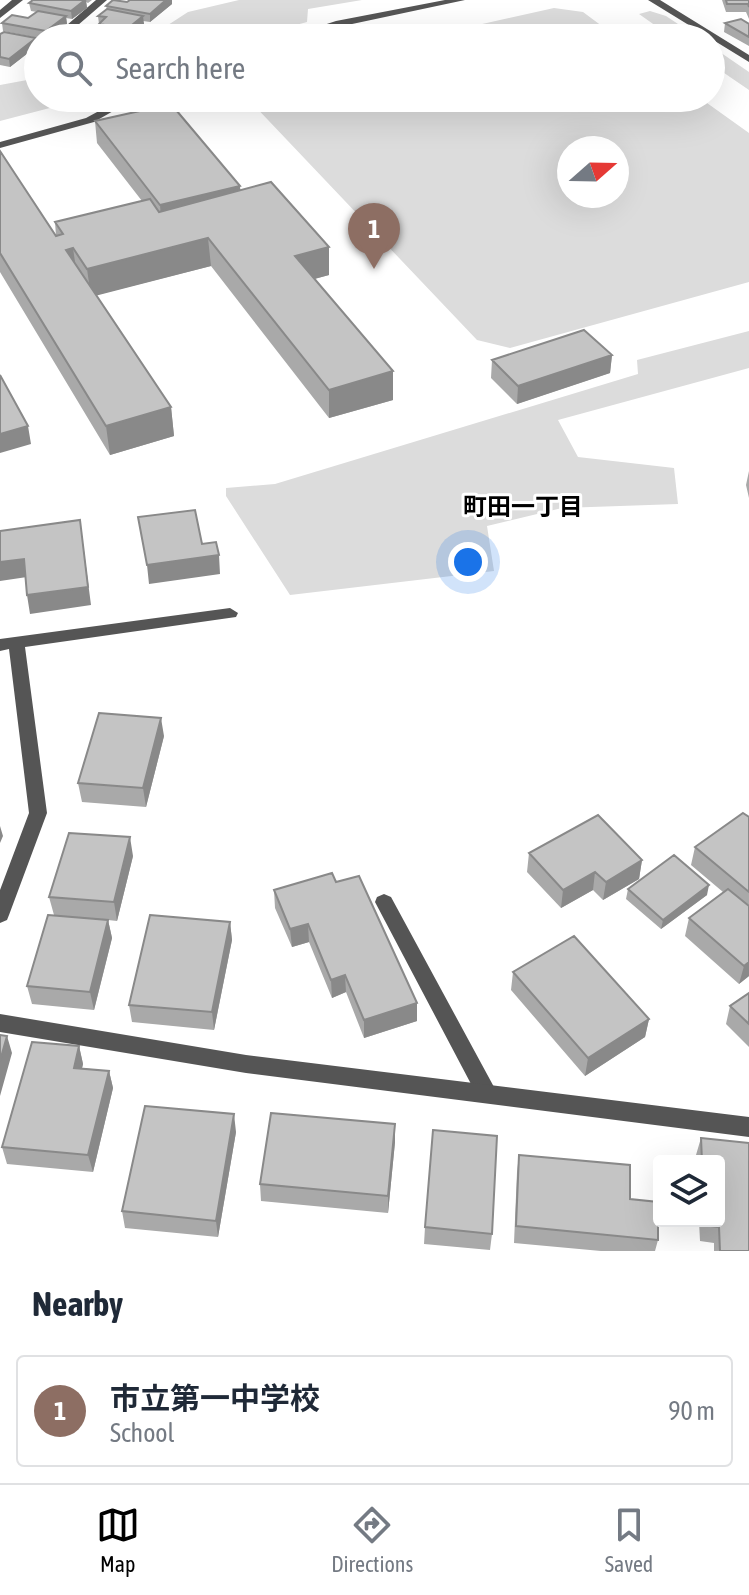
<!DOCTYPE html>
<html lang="en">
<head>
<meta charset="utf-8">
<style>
	:root { --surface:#fff; --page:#f2f2f3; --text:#1f2937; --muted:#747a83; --line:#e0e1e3; --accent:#000 }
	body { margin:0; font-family:"Asap Condensed","Noto Sans JP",sans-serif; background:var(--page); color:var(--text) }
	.controls { position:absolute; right:24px; bottom:24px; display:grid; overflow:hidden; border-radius:8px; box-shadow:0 8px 32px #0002 }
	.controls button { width:72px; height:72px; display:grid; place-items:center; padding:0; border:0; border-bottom:2px solid var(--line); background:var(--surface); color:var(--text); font:40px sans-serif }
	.compass { position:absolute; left:557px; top:136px; width:72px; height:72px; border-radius:50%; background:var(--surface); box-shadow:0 8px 32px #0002; rotate:70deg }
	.you { position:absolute; left:468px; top:562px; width:28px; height:28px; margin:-20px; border:6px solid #fff; border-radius:50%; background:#1a73e8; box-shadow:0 0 0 12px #1a73e833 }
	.badge { display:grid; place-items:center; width:52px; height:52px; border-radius:50%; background:var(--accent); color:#fff; font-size:26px; font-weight:700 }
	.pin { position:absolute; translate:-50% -66px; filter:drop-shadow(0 2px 4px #0008) }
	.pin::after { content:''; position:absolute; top:42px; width:28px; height:24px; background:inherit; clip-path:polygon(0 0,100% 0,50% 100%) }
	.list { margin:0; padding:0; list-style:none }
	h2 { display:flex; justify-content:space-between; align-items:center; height:104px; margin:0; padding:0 32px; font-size:34px }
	h2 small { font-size:26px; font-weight:400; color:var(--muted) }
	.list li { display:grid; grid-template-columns:52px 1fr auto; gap:24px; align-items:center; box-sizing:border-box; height:112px; margin:0 16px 16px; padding:0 16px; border:2px solid var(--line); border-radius:8px }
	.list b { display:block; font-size:30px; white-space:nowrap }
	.list p { margin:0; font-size:26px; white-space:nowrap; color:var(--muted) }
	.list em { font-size:26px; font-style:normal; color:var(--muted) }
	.icon { flex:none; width:44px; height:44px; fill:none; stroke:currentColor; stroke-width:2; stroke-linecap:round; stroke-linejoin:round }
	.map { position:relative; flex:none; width:749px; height:1251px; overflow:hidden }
	.search { position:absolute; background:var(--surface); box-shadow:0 8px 32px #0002; left:24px; right:24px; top:24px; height:88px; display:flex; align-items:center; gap:20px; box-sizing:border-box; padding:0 28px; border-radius:44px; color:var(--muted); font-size:30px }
	.sheet { height:232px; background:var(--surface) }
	nav { display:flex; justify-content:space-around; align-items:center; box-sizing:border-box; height:112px; border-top:2px solid var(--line); background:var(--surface); font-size:22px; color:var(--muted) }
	nav a { display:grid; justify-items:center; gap:4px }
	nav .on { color:var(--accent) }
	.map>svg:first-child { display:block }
	.green { fill:#dcdcdc; fill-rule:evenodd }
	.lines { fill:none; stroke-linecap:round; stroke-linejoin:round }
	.service { fill:#555; fill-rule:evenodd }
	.minor { fill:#555; fill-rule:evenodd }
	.wall { fill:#a9a9a9 }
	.shaded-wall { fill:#898989 }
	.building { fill:#c4c4c4; stroke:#898989; stroke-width:2 }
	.labels { text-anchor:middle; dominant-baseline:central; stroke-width:6; stroke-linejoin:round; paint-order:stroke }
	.neighbourhood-label { font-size:24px; font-weight:bold; fill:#000; stroke:#fff }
</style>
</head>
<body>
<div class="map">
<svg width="749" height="1251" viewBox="0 0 749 1251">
	<rect width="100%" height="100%" fill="#fff"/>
	<path class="green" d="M239,0h123l-54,9 -1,13 -60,16h-99l40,-26z
		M554,8l29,4 35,26h-198z
		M650,11l16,5 33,22h-26l-34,-24z
		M711,46l38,26v18l-38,-26z
		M38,78v20h50l-88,23v-36z
		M247,98h453l49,35v149l-239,66 -33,-8zM569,148h48v48h-48z
		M749,331v37l-191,52 20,37 96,11 4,36 -116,4 -75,18 7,45 -204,24 -64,-99v-8l49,-4 363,-110 -1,-14z"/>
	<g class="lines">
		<path class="service" d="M12,0h11l-23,18v-8z
			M96,0h11l-44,38h-11z
			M445,0h20l-127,27 -38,11h-16l52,-17z
			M123,98h13l-42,24 -94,26v-6l86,-24z
			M384,894l7,3 103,190 3,7 -3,7 -7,2 -7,-2 -105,-199 2,-5z"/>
		<path class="minor" d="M648,0h12l89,55v7z
			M230,608l8,5 -2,4 -211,30 22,166 -38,102 -2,5 -7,3v-33l29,-77 -20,-164 -9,2v-12z
			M0,1014l246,41 503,62v20l-503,-64 -246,-41z"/>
	</g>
	<path class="wall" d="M33,0h59l-4,3 -2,-1 1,6 -15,11 -6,-1 1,6 -17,14h-12l-35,-7 -1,-8 26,-5 9,-6 -6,-1 -2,-8z
		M722,0h27v19l-3,-7h-20z
		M172,4l-22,18 -7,-1 1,3 -16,13 -28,-5 -2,-16 9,-7 -1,-3z
		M725,23l24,1v22l-25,-14z
		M0,34l36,4 1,8 -27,21 -10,-2z
		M95,121l146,69 88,85 -15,4 79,121 -64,18 -118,-152 -115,29 75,112 3,29 -64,19 -110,-183v-121l56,85 -1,-14 87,-21 -45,-58z
		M612,355l-2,18 -93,31 -26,-26 1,-18z
		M749,471v27l-3,-13z
		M164,736l-18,71 -64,-5 -4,-19z
		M749,817v159l-10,8 -54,-48 4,-18 34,-26 -32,-27 4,-18z
		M529,853l113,7 -3,19 -36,21 -10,-10 -32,18 -34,-36z
		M133,856l-16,65 -9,-1 4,18 -18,72 -62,-6 -5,-18 27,-71 -5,-18z
		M336,882l81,139 -53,17 -18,-46 -14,6 -23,-56 -17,5 -17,-39 -1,-18z
		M628,889l79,6 -46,34 -35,-30z
		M230,922l2,18 -18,90 -82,-8 -3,-17z
		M513,972l136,47 -4,18 -60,39 -74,-86z
		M749,993v54l-23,-23 4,-18z
		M79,1046l4,18 -1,4 27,3 4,17 -20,84 -86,-8 -5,-17z
		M395,1124v18l-7,71 -127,-12 -1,-17z
		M236,1132l-18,105 -93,-9 -3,-17z
		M701,1138l48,5v108h-35v-8l-14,-2 -1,-20h20v-60h-23v-6z
		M519,1155l111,44 28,41 -3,11h-54l-87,-8 3,-71z
		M425,1227l67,7 -2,16 -66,-6z"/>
	<path class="shaded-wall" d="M86,0l1,8 -15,11 -1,-8z
		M166,0h6v4l-22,18v-8z
		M66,16l1,8 -17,14h-3l-1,-7z
		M143,16l1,8 -16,13 -1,-8z
		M36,38l1,8 -27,21 -1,-8z
		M240,186l2,23 -80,19 -2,-23z
		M208,238l3,28 -120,31 -4,-28z
		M329,247v28l-33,9 -1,-28z
		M73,248l4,28 -11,-26z
		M612,355l-2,18 -93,31 1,-18z
		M393,371v29l-64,18v-28z
		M171,407l3,29 -64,19 -4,-29z
		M28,426l3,18 -31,9v-19z
		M80,520l11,85 -61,9 -3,-19z
		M219,555l1,19 -71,10 -2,-19z
		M24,559l3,18 -27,4v-19z
		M161,718l3,18 -18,71 -3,-19z
		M0,826l3,10 -3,7z
		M130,837l3,19 -16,65 -3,-19z
		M642,860l-3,19 -36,21 3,-18z
		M595,872l-2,18 -32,18 2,-18z
		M709,885l-2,10 -46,34 2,-9z
		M108,920l4,18 -18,72 -4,-18z
		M230,922l2,18 -18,90 -2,-18z
		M308,924l1,18 -17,5 -2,-18z
		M749,962v14l-10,8 5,-18z
		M345,975l1,17 -14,6 -1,-18z
		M417,1003v18l-53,17v-18z
		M649,1019l-4,18 -60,39 3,-18z
		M7,1036l5,17 -12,43v-35z
		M79,1046l4,18 -5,21 -4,-17z
		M109,1071l4,17 -20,84 -5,-17z
		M234,1114l2,18 -18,105 -2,-16z
		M395,1124v18l-7,71v-17z"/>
	<path class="building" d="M33,0h52l-14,11 -42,-8z
		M113,0l14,2 3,-2h36l-16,14 -44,-8z
		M726,0h23v7l-1,-3h-21z
		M107,9l36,7 -16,13 -28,-5 7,-7 -8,-1z
		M38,11l28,5 -20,15 -44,-8 10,-8 16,3z
		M741,19l8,5v13l-24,-14z
		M84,31l29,5 -2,2h-36z
		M4,32l32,6 -27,21 -9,-2v-23z
		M171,104l69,82 -80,19 -65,-84z
		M0,151l56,85 7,-2 -8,-12 95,-23 9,13 112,-30 58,65 -34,9 98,115 -64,19 -121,-152 -121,31 -14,-21 -7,2 105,157 -65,19 -106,-173z
		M584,330l28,25 -94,31 -26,-26z
		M0,375l28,51 -28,8z
		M195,510l7,34 14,-2 3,13 -72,10 -9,-48z
		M80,520l8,67 -61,8 -3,-36 -24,3v-31z
		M99,713l62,5 -18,70 -65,-5z
		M743,813l6,4v75l-54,-45z
		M598,815l44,45 -36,22 -11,-10 -32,18 -34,-37z
		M69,833l61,4 -16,65 -65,-5z
		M674,855l35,30 -46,35 -35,-31z
		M332,873l4,9 23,-6 58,127 -53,17 -19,-45 -14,5 -23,-56 -18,5 -16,-39z
		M728,889l21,17v56l-5,4 -55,-48z
		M48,915l60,5 -18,72 -63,-6z
		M150,915l80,7 -18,90 -83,-7z
		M574,936l75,83 -61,39 -75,-86z
		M749,993v31l-19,-18z
		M0,1035l7,1 -7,25z
		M32,1042l47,4 -5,22 35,3 -21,84 -86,-8z
		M145,1106l89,8 -18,107 -94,-10z
		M271,1113l124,11 -7,72 -128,-12z
		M433,1130l64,6 -5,98 -67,-7z
		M701,1138l48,5v108h-29l-1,-24 -15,-2v-4h15v-60h-17z
		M519,1155l111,10v34l28,3v38l-142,-14z"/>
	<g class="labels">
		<g class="neighbourhood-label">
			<text x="523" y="506">町田一丁目</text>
		</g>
	</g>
</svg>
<div class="controls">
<button><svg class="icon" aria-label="layers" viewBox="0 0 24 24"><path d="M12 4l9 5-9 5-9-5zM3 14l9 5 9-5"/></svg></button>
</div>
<svg class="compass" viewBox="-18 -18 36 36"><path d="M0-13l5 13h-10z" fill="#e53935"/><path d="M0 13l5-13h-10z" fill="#747a83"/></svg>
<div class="you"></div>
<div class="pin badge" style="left:374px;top:269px;background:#8d6e63">1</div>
<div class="search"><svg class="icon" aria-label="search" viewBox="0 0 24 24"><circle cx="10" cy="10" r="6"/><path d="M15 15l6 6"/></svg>Search here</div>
</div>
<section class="sheet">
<h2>Nearby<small></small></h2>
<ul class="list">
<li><span class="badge" style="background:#8d6e63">1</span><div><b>市立第一中学校</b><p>School</p></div><em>90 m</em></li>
</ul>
</section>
<nav>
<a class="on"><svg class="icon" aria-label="map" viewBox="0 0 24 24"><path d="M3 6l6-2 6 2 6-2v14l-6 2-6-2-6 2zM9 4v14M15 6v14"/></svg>Map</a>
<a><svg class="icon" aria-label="directions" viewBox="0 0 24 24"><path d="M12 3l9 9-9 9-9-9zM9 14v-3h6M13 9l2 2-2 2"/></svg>Directions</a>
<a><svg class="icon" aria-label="saved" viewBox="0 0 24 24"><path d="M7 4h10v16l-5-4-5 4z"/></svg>Saved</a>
</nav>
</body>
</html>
